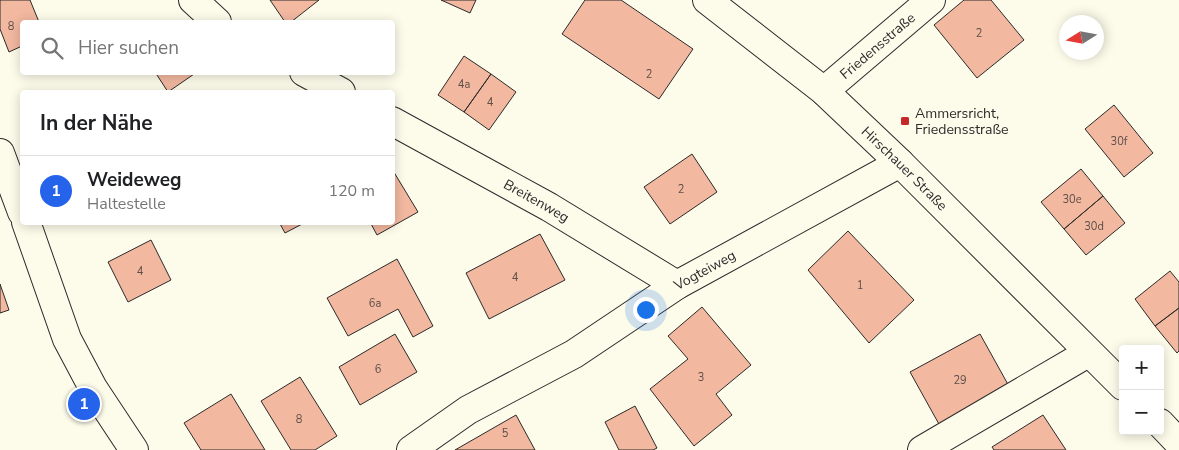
<!DOCTYPE html>
<html lang="de">
<head>
<meta charset="utf-8">
<style>
	:root { --surface:#fff; --page:#f6f6f6; --text:#202124; --muted:#757577; --line:#e0e0e0; --accent:#2563eb }
	body { margin:0; font-family:"Nunito Sans",sans-serif; background:var(--page); color:var(--text) }
	.controls { position:absolute; right:15px; bottom:15px; display:grid; overflow:hidden; border-radius:5px; box-shadow:0 2px 12px #0003 }
	.controls button { width:45px; height:45px; display:grid; place-items:center; padding:0; border:0; border-bottom:1px solid var(--line); background:var(--surface); color:var(--text); font:25px sans-serif }
	.compass { position:absolute; left:1059px; top:15px; width:45px; height:45px; border-radius:50%; background:var(--surface); box-shadow:0 2px 12px #0003; rotate:259deg }
	.you { position:absolute; left:645px; top:309px; width:18px; height:18px; margin:-12px; border:4px solid #fff; border-radius:50%; background:#1a73e8; box-shadow:0 0 0 8px #1a73e833 }
	.badge { display:grid; place-items:center; width:32px; height:32px; border-radius:50%; background:var(--accent); color:#fff; font-size:16px; font-weight:700 }
	.pin { position:absolute; translate:-50% -50%; border:2px solid #fff; box-shadow:0 1px 5px #0006 }
	.list { margin:0; padding:0; list-style:none }
	h2 { display:flex; justify-content:space-between; align-items:center; height:65px; margin:0; padding:0 20px; font-size:21px }
	h2 small { font-size:16px; font-weight:400; color:var(--muted) }
	.list li { display:grid; grid-template-columns:32px 1fr auto; gap:15px; align-items:center; box-sizing:border-box; height:70px; padding:0 20px; border-top:1px solid var(--line) }
	.list b { display:block; font-size:19px; white-space:nowrap }
	.list p { margin:0; font-size:16px; white-space:nowrap; color:var(--muted) }
	.list em { font-size:16px; font-style:normal; color:var(--muted) }
	.icon { flex:none; width:28px; height:28px; fill:none; stroke:currentColor; stroke-width:2; stroke-linecap:round; stroke-linejoin:round }
	.map { position:relative; flex:none; width:1179px; height:450px; overflow:hidden }
	.search { position:absolute; background:var(--surface); box-shadow:0 2px 12px #0003; left:20px; top:20px; width:375px; height:55px; display:flex; align-items:center; gap:12px; box-sizing:border-box; padding:0 18px; border-radius:5px; color:var(--muted); font-size:19px }
	.panel { position:absolute; background:var(--surface); box-shadow:0 2px 12px #0003; left:20px; top:90px; width:375px; height:135px; border-radius:5px }
	.map>svg:first-child { display:block }
	.building { fill:#f2b8a0; stroke:#2b2b2b }
	.lines { fill:none; stroke-linecap:round; stroke-linejoin:round }
	.minor-casing { stroke:#2b2b2b; stroke-width:30 }
	.tertiary-casing { stroke:#2b2b2b; stroke-width:30 }
	.minor { stroke:#fdfbea; stroke-width:28 }
	.tertiary { stroke:#fdfbea; stroke-width:28 }
	.poi-dot { fill:#c62828; stroke:#fdfbea; stroke-width:2 }
	.labels { text-anchor:middle; dominant-baseline:central; stroke-width:4; stroke-linejoin:round; paint-order:stroke }
	.number-label { font-size:11px; fill:#5d4e48 }
	.street-label { font-size:14px; fill:#2b2b2b; stroke:#fdfbea }
	.poi-label { font-size:14px; fill:#2b2b2b; stroke:#fdfbea; text-anchor:start }
</style>
</head>
<body>
<div class="map">
<svg width="1179" height="450" viewBox="0 0 1179 450">
	<rect width="100%" height="100%" fill="#fdfbea"/>
	<path class="building" d="M0,0h30l9,22h-17v24l-13,6 -9,-23z
		M270,0h49l-28,22h-6z
		M441,0h35l-6,13z
		M585,0h36l72,49 -34,50 -97,-65z
		M964,0h27l33,40 -47,38 -43,-53z
		M464,56l27,18 -27,38 -26,-17z
		M155,72h42l-29,20z
		M491,74l25,18 -27,38 -25,-18z
		M1114,105l39,48 -29,24 -39,-48z
		M692,154l25,38 -47,32 -26,-37z
		M392,169l26,43 -41,23 -7,-13h22z
		M1081,169l22,27 -39,33 -23,-27z
		M1103,196l22,27 -39,32 -22,-26z
		M279,222h27l-21,11z
		M848,231l66,69 -45,43 -61,-73z
		M540,234l25,46 -76,39 -23,-46z
		M151,240l20,40 -43,22 -20,-40z
		M397,259l36,67 -20,11 -15,-28 -50,27 -21,-38z
		M1170,271l9,11v26l-24,18 -20,-27z
		M0,284l9,26 -9,3z
		M702,307l49,58 -35,29 16,21 -38,31 -44,-57 38,-30 -20,-23z
		M1179,308v43l-2,2 -22,-27z
		M395,334l22,38 -57,33 -21,-38z
		M980,334l30,54 -70,38 -30,-54z
		M300,377l37,59 -22,14h-24l-30,-49z
		M231,394l34,56h-64l-17,-27z
		M635,406l22,42 -4,2h-34l-14,-28z
		M516,415l19,35h-80z
		M1043,415l23,35h-72l-2,-3z"/>
	<g class="lines">
		<defs>
			<g id="minor">
				<path d="M193,0l24,22"/>
				<path d="M304,72l37,20"/>
				<path id="s1" d="M824,91l107,-91"/>
				<path id="s2" d="M392,121l157,86 128,78"/>
				<path d="M0,153l22,59"/>
				<path d="M26,222l41,117 26,49 41,62"/>
				<path id="s3" d="M411,450l57,-40 106,-56 103,-69 223,-122"/>
				<path d="M922,450l166,-97"/>
			</g>
			<g id="tertiary">
				<path id="s4" d="M707,0l117,91 76,72 223,223"/>
				<path d="M1160,423l19,20"/>
			</g>
		</defs>
		<use href="#minor" class="minor-casing"/>
		<use href="#tertiary" class="tertiary-casing"/>
		<use href="#minor" class="minor"/>
		<use href="#tertiary" class="tertiary"/>
	</g>
	<rect class="poi-dot" x="900" y="116" width="10" height="10" rx="2.5"/>
	<g class="labels">
		<g class="number-label">
			<text x="11" y="26">8</text>
			<text x="979" y="33">2</text>
			<text x="649" y="74">2</text>
			<text x="464" y="84">4a</text>
			<text x="490" y="102">4</text>
			<text x="1119" y="141">30f</text>
			<text x="681" y="189">2</text>
			<text x="1072" y="199">30e</text>
			<text x="1094" y="226">30d</text>
			<text x="140" y="271">4</text>
			<text x="515" y="277">4</text>
			<text x="860" y="285">1</text>
			<text x="375" y="303">6a</text>
			<text x="378" y="369">6</text>
			<text x="701" y="377">3</text>
			<text x="960" y="380">29</text>
			<text x="299" y="419">8</text>
			<text x="505" y="433">5</text>
		</g>
		<g class="street-label">
			<text stroke="none"><textPath href="#s1" startOffset="70">Friedensstraße</textPath></text>
			<text stroke="none"><textPath href="#s4" startOffset="260">Hirschauer Straße</textPath></text>
			<text stroke="none"><textPath href="#s2" startOffset="165">Breitenweg</textPath></text>
			<text stroke="none"><textPath href="#s3" startOffset="345">Vogteiweg</textPath></text>
		</g>
		<g class="poi-label">
			<text x="915" y="113">Ammersricht,<tspan x="915" dy="16">Friedensstraße</tspan></text>
		</g>
	</g>
</svg>
<div class="controls">
<button>+</button>
<button>−</button>
</div>
<svg class="compass" viewBox="-18 -18 36 36"><path d="M0-13l5 13h-10z" fill="#e53935"/><path d="M0 13l5-13h-10z" fill="#757577"/></svg>
<div class="you"></div>
<div class="pin badge" style="left:84px;top:404px">1</div>
<div class="search"><svg class="icon" aria-label="search" viewBox="0 0 24 24"><circle cx="10" cy="10" r="6"/><path d="M15 15l6 6"/></svg>Hier suchen</div>
<section class="panel">
<h2>In der Nähe<small></small></h2>
<ul class="list">
<li><span class="badge">1</span><div><b>Weideweg</b><p>Haltestelle</p></div><em>120 m</em></li>
</ul>
</section>
</div>
</body>
</html>
